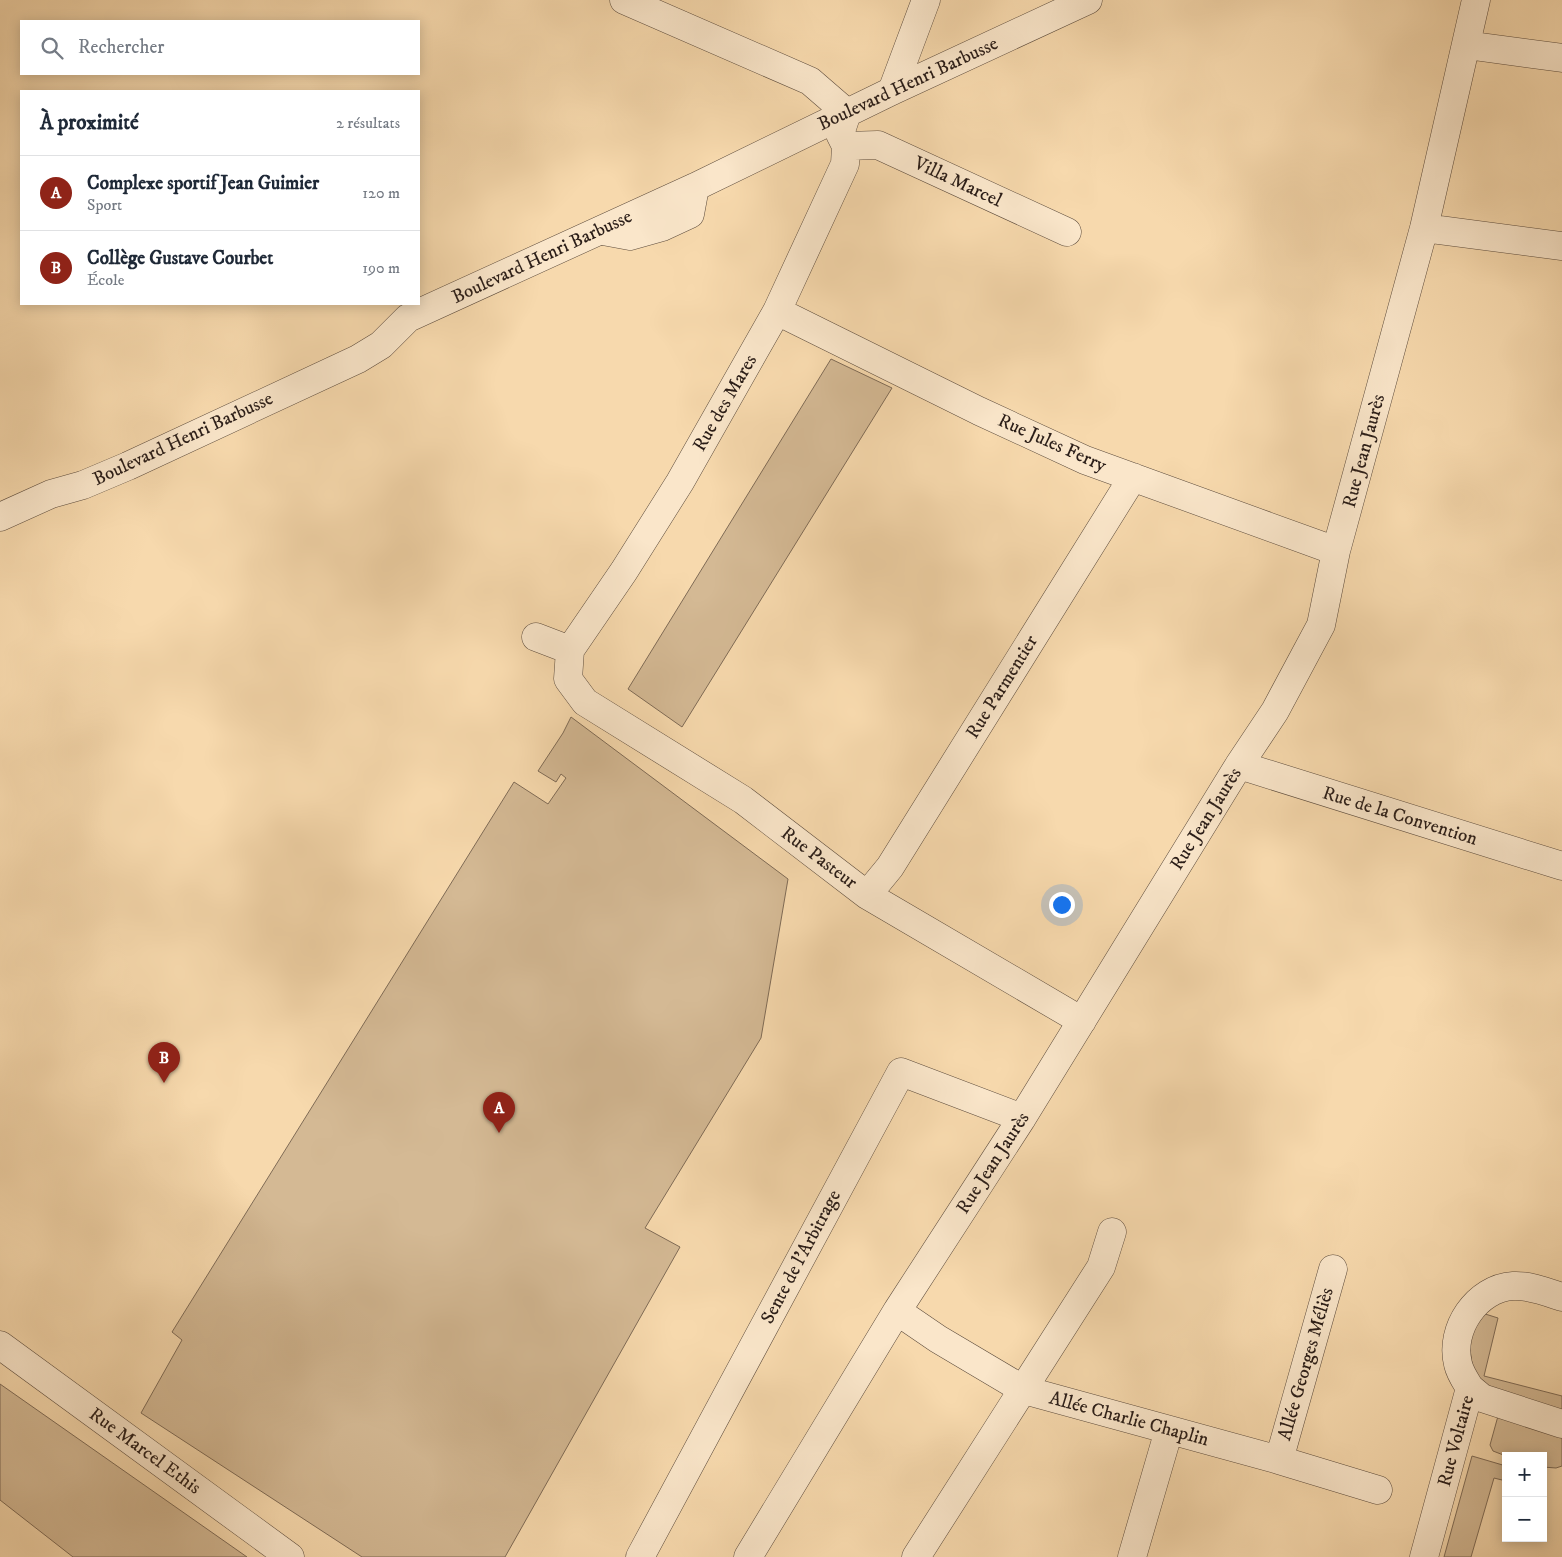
<!DOCTYPE html>
<html lang="fr">
<head>
<meta charset="utf-8">
<style>
	:root { --surface:#fff; --page:#f6f6f7; --text:#1f2937; --muted:#747a83; --line:#e0e1e3; --accent:#8f2418 }
	body { margin:0; font-family:"IM FELL DW Pica",serif; background:var(--page); color:var(--text) }
	.controls { position:absolute; right:15px; bottom:15px; display:grid; overflow:hidden; border-radius:0px; box-shadow:0 2px 12px #0003 }
	.controls button { width:45px; height:45px; display:grid; place-items:center; padding:0; border:0; border-bottom:1px solid var(--line); background:var(--surface); color:var(--text); font:25px sans-serif }
	.you { position:absolute; left:1061px; top:904px; width:18px; height:18px; margin:-12px; border:4px solid #fff; border-radius:50%; background:#1a73e8; box-shadow:0 0 0 8px #1a73e833 }
	.badge { display:grid; place-items:center; width:32px; height:32px; border-radius:50%; background:var(--accent); color:#fff; font-size:16px; font-weight:700 }
	.pin { position:absolute; translate:-50% -41px; filter:drop-shadow(0 1px 2px #0008) }
	.pin::after { content:''; position:absolute; top:26px; width:18px; height:15px; background:inherit; clip-path:polygon(0 0,100% 0,50% 100%) }
	.list { margin:0; padding:0; list-style:none }
	h2 { display:flex; justify-content:space-between; align-items:center; height:65px; margin:0; padding:0 20px; font-size:21px }
	h2 small { font-size:16px; font-weight:400; color:var(--muted) }
	.list li { display:grid; grid-template-columns:32px 1fr auto; gap:15px; align-items:center; box-sizing:border-box; height:75px; padding:0 20px; border-top:1px solid var(--line) }
	.list b { display:block; font-size:19px; white-space:nowrap }
	.list p { margin:0; font-size:16px; white-space:nowrap; color:var(--muted) }
	.list em { font-size:16px; font-style:normal; color:var(--muted) }
	.icon { flex:none; width:28px; height:28px; fill:none; stroke:currentColor; stroke-width:2; stroke-linecap:round; stroke-linejoin:round }
	.map { position:relative; flex:none; width:1562px; height:1557px; overflow:hidden }
	.search { position:absolute; background:var(--surface); box-shadow:0 2px 12px #0003; left:20px; top:20px; width:400px; height:55px; display:flex; align-items:center; gap:12px; box-sizing:border-box; padding:0 18px; border-radius:0px; color:var(--muted); font-size:19px }
	.panel { position:absolute; background:var(--surface); box-shadow:0 2px 12px #0003; left:20px; top:90px; width:400px; height:215px; border-radius:0px }
	.map>svg:first-child { display:block }
	.green { fill:#d4b994; stroke:#7f6b56 }
	.lines { fill:none; stroke-linecap:round; stroke-linejoin:round }
	.minor-casing { stroke:#5d4c3d; stroke-width:29 }
	.minor { stroke:#fae6ca; stroke-width:28 }
	.labels { text-anchor:middle; dominant-baseline:central; stroke-width:5; stroke-linejoin:round; paint-order:stroke }
	.street-label { font-size:19px; fill:#2a1d18; stroke:#fae6ca }
</style>
</head>
<body>
<div class="map">
<svg width="1562" height="1557" viewBox="0 0 1562 1557">
	<rect width="100%" height="100%" fill="#f7d9ad"/>
	<filter id="stains"><feTurbulence type="fractalNoise" baseFrequency=".004" numOctaves="4"/><feColorMatrix values="0 0 0 0 .2 0 0 0 0 .09 0 0 0 0 .02 0 0 0 .5 -.17"/></filter>
	<radialGradient id="worn" r=".72"><stop offset=".6" stop-color="#630" stop-opacity="0"/><stop offset="1" stop-color="#630" stop-opacity=".3"/></radialGradient>
	<path class="green" d="M831,359l61,29 -210,339 -54,-38z
		M571,717l217,162 -27,159 -116,190 35,19 -175,310h-143l-221,-144 41,-73 -10,-8 342,-550 34,22 18,-26 -5,-4 -5,8 -18,-11 25,-38z
		M1482,1313l16,5 -14,58 78,20v19l-69,-20 -20,-23 -4,-31z
		M0,1384l247,173h-174l-73,-57z
		M1498,1416l64,20v30l-6,2 -13,-1v-11h-37l-13,-5 -3,-6z
		M1472,1456l34,10v15l-12,-3 -23,79h-27z"/>
	<g class="lines">
		<defs>
			<path id="minor" d="M624,0l186,81 37,32
				M1466,45l96,13
				M892,91l34,-91
				M847,113l-7,21 6,12 -1,18 -68,147 -97,171 -56,89 -54,79 -2,29 17,23 158,98 124,95 215,126
				M846,146l32,-1 189,87
				M1424,228l138,18
				M603,231l27,5 32,-9 28,-13 5,-27
				M777,311l202,100 106,49 251,91
				M0,517l51,-23 32,-9 45,-19 230,-107 23,-14 27,-27 287,-131 197,-96 196,-91
				M536,637l34,13
				M1239,765l323,101
				M867,895l23,-28 243,-390
				M897,1311l41,28 86,51 255,70 99,30
				M0,1345l290,212
				M1470,1388l12,10 80,26
				M1279,1460l54,-191
				M640,1557l261,-485 121,46
				M748,1557l149,-246 125,-193 217,-353 36,-54 46,-86 15,-74 88,-323 52,-228
				M916,1557l185,-290 11,-35
				M1132,1557l37,-127
				M1424,1557l46,-169c-5,-8 -10,-15 -12,-24 -9,-35 19,-76 55,-78 16,-1 34,6 49,11"/>
		</defs>
		<use href="#minor" class="minor-casing"/>
		<use href="#minor" class="minor"/>
	</g>
	<g class="labels">
		<g class="street-label">
			<text transform="translate(908 84) rotate(-25)">Boulevard Henri Barbusse</text>
			<text transform="translate(958 182) rotate(25)">Villa Marcel</text>
			<text transform="translate(542 257) rotate(-25)">Boulevard Henri Barbusse</text>
			<text transform="translate(725 403) rotate(-60)">Rue des Mares</text>
			<text transform="translate(183 439) rotate(-25)">Boulevard Henri Barbusse</text>
			<text transform="translate(1052 443) rotate(24)">Rue Jules Ferry</text>
			<text transform="translate(1364 451) rotate(-75)">Rue Jean Jaurès</text>
			<text transform="translate(1002 687) rotate(-58)">Rue Parmentier</text>
			<text transform="translate(1400 816) rotate(17)">Rue de la Convention</text>
			<text transform="translate(1206 819) rotate(-58)">Rue Jean Jaurès</text>
			<text transform="translate(819 858) rotate(37)">Rue Pasteur</text>
			<text transform="translate(993 1163) rotate(-57)">Rue Jean Jaurès</text>
			<text transform="translate(801 1257) rotate(-62)">Sente de l'Arbitrage</text>
			<text transform="translate(1306 1364) rotate(-74)">Allée Georges Méliès</text>
			<text transform="translate(1129 1419) rotate(15)">Allée Charlie Chaplin</text>
			<text transform="translate(1456 1441) rotate(-75)">Rue Voltaire</text>
			<text transform="translate(145 1451) rotate(36)">Rue Marcel Ethis</text>
		</g>
	</g>
	<rect width="100%" height="100%" filter="url(#stains)"/>
	<rect width="100%" height="100%" fill="url(#worn)"/>
</svg>
<div class="controls">
<button>+</button>
<button>−</button>
</div>
<div class="you"></div>
<div class="pin badge" style="left:499px;top:1133px">A</div>
<div class="pin badge" style="left:164px;top:1083px">B</div>
<div class="search"><svg class="icon" aria-label="search" viewBox="0 0 24 24"><circle cx="10" cy="10" r="6"/><path d="M15 15l6 6"/></svg>Rechercher</div>
<section class="panel">
<h2>À proximité<small>2 résultats</small></h2>
<ul class="list">
<li><span class="badge">A</span><div><b>Complexe sportif Jean Guimier</b><p>Sport</p></div><em>120 m</em></li>
<li><span class="badge">B</span><div><b>Collège Gustave Courbet</b><p>École</p></div><em>190 m</em></li>
</ul>
</section>
</div>
</body>
</html>
